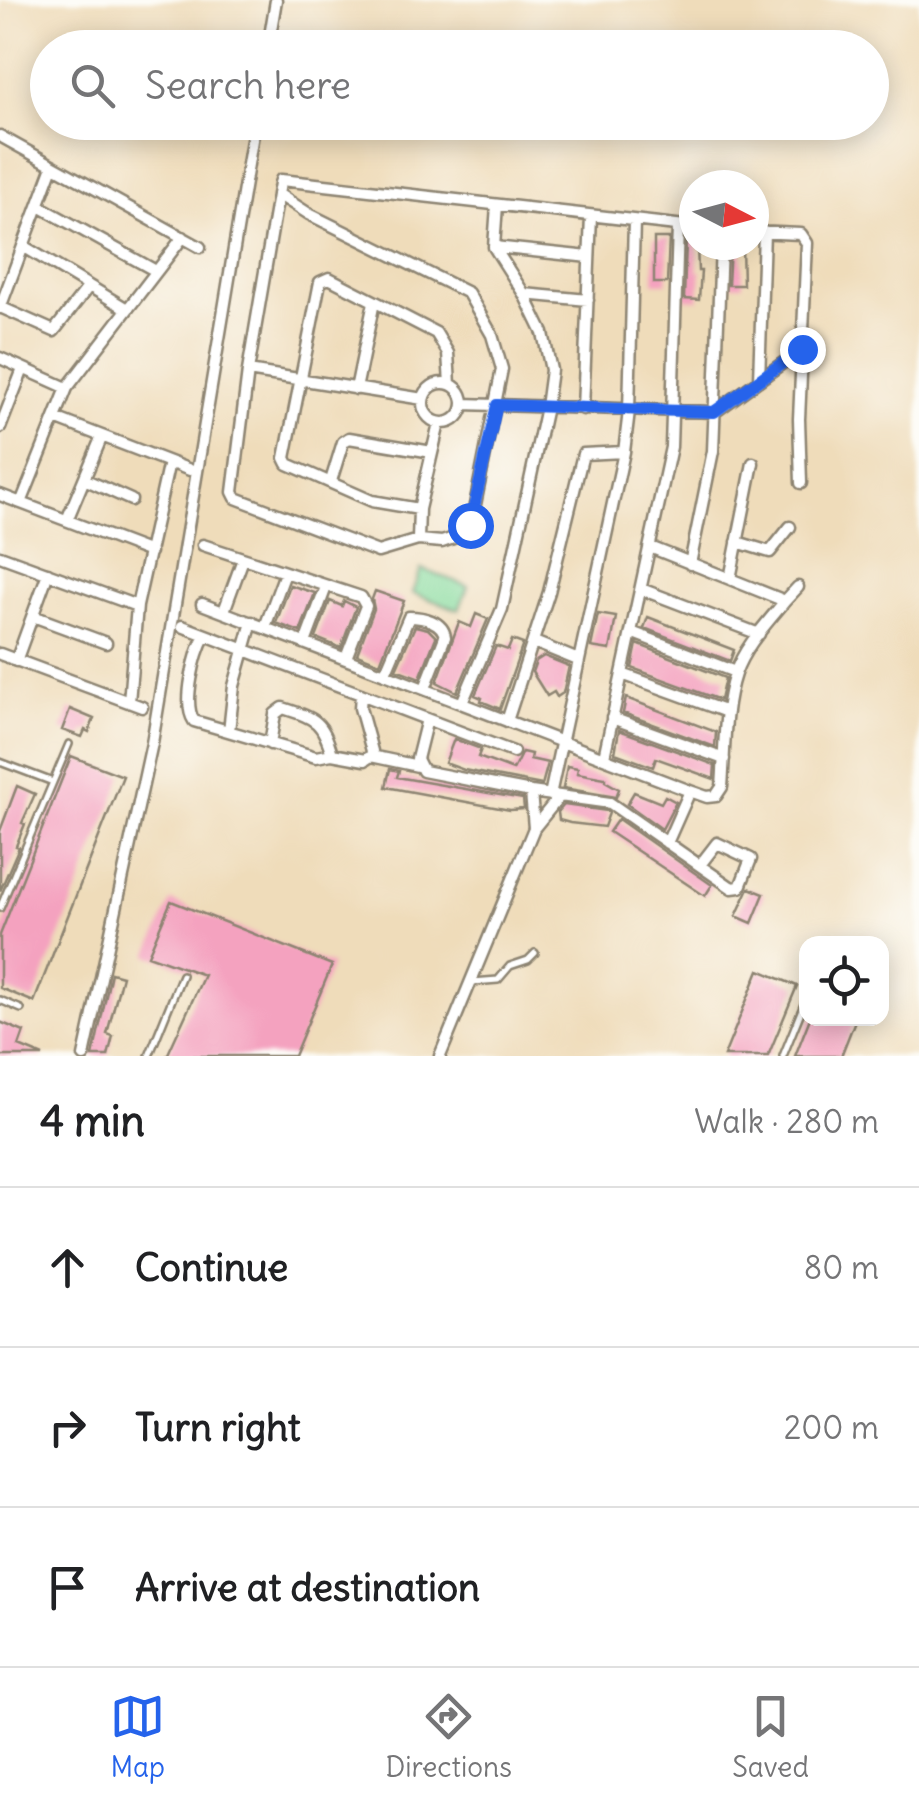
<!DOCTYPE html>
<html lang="en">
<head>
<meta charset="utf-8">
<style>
	:root { --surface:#fff; --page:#f2f2f2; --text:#202124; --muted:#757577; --line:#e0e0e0; --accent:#2563eb }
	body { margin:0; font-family:Delius,sans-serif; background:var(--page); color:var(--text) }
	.controls { position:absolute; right:30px; bottom:30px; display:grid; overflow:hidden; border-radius:20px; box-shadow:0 5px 25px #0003 }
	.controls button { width:90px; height:90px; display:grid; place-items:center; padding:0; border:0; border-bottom:2px solid var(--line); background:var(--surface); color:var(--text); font:50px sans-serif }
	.compass { position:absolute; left:679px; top:170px; width:90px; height:90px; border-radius:50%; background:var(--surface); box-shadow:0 5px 25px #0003; rotate:96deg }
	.stop { position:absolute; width:30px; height:30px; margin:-22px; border:8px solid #2563eb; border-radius:50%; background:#fff }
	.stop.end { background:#2563eb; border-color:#fff; box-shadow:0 2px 10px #0008 }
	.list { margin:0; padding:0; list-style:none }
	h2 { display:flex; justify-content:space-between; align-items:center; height:130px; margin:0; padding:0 40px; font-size:42px }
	h2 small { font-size:32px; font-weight:400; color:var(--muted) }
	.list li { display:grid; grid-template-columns:65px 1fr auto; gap:30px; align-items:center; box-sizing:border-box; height:160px; padding:0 40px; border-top:2px solid var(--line) }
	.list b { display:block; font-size:38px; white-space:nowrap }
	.list em { font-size:32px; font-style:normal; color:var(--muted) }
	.icon { flex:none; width:55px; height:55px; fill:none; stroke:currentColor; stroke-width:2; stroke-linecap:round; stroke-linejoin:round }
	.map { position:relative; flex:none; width:919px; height:1056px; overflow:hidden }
	.search { position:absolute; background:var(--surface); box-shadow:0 5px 25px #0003; left:30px; right:30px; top:30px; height:110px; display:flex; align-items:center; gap:25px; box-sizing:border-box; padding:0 35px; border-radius:55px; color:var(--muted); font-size:38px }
	.sheet { height:610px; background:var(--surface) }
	nav { display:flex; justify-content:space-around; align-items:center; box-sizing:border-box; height:140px; border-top:2px solid var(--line); background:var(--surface); font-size:28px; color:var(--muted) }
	nav a { display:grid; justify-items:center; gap:5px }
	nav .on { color:var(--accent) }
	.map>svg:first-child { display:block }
	.green { fill:#86da9c; stroke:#588264; stroke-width:2.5 }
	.building { fill:#f4a2bf }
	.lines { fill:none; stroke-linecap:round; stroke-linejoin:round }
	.lane-casing { stroke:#8d8472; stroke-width:10 }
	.street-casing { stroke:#8d8472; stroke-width:15 }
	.lane { stroke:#fff; stroke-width:5 }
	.street { stroke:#fff; stroke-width:10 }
	.route { stroke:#2563eb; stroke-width:12 }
</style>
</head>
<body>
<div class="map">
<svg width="919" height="1056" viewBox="0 0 919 1056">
	<rect width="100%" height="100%" fill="#fdfcf7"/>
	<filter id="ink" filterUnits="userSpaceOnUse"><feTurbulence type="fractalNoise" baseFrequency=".01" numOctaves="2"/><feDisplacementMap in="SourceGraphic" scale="20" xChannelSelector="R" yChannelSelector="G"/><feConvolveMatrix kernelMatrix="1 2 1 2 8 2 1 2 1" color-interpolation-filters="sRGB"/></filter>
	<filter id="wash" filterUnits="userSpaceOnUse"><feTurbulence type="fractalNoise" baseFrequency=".0048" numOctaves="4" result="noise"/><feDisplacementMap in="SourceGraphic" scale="40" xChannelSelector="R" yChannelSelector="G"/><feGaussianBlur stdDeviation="2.25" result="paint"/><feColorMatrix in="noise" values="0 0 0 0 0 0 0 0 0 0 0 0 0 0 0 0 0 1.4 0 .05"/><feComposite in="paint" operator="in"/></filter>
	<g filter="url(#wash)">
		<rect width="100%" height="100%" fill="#efdcba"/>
		<path class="green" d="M421,569l47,17 -9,24 -47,-17z"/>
		<g id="blocks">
			<path class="building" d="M654,238h15l-2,45h-13z
				M686,239h8l3,6 1,26h3l-2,29 -15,-1z
				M730,245h12l1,40h-15z
				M290,585l25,8 -15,39 -24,-9z
				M375,591l29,10 -24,62 -23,-9 17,-45 -2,-10z
				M330,601l12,5 2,-5 12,6 -15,41 -25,-10z
				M476,614l12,5 -31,73 -20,-10 22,-60 12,5z
				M598,614l18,3 -6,33 -19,-3z
				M648,617l86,33 -4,11 -86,-33z
				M415,626l13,3 8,8 -16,41 -24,-9z
				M512,640l11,4 -23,65 -19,-8 1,-3 -7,-3 21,-49 12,4z
				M637,644l88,34 -5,22 -88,-32z
				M544,656l25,10 -6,27 -6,4 -3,-5 -7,4 -15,-24 4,-11z
				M626,698l90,34 -1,15 -92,-34z
				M70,709l24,10 -5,13 -4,-2 -3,7 -20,-7z
				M619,730l96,35 -1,14 -58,-21 -3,9 -38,-14z
				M454,739l27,10 -3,8 35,13 9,-18 9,2 -1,5 18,4 -6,22 -78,-15 -19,-7z
				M71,756l52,20 -89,226 -34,-14v-53z
				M567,766l11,2 -1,5 28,5v3l14,8 -3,8 -53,-9z
				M390,769l9,2 -2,6 126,22 1,10 -14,1 -124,-23z
				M17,786l18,8 -13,29 3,1 -9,22 3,1 -19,44v-60z
				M634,792l27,11 4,-7 11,6 -14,27 -35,-25z
				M564,805l43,6 2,2 -5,14 -34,-4 -11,-3 -1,-8z
				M618,819l94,66 -7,11 -96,-64z
				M749,888l15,6 -12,29 -16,-7z
				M171,901l161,64 -38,91h-127l37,-81 -56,-20z
				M759,970l38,16 -29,70h-44z
				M111,973l11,3 -15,58 6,2 -5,20h-15z
				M810,1018h46l-15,38h-46z
				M0,1022l24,10 -5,14 24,10h-43z"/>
		</g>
	</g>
	<g filter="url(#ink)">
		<use href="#blocks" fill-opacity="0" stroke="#8d8472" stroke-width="2.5"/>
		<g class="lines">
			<defs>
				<path id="lane" d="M0,762l53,20
					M0,908l69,-164
					M473,982l25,-2 12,-14 18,-6 7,-7
					M0,1000l21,9
					M149,1056l33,-81
					M783,1056l23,-57"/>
				<path id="street" d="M268,48l8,-48
					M0,136l200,111
					M278,194l31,20 159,79 24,42 10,34 -31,156 -9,10 -20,7 -24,-2 -40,12 -142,-54 -3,-6 15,-121 32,-188 1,-3 413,47
					M39,206l117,65
					M754,232l47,2 6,9 -8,176 2,64
					M23,246l104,63
					M494,247l95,10
					M524,294l64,6
					M0,307l54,24 35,-45
					M0,308l53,-142
					M0,358l67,30
					M248,371l175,28
					M759,380l5,-148
					M423 403a20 20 0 1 1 40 0a20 20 0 1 1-40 0Z
					M356,389l18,-87
					M463,404l252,8 87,-63
					M583,409l8,-193
					M55,418l135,52
					M0,428l23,-59
					M84,479l47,21
					M331,481l12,-39 6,-4 83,14
					M0,495l150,57
					M21,503l46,-115 116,-151
					M419,509l-47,-8 -84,-37 -3,-6 35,-176 9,-4 107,55 12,20 2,31
					M67,520l35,-84
					M418,540l1,-31 20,-86
					M737,542l33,10 20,-25
					M203,545l158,52 5,9 -20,52
					M0,556l137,50
					M690,564l23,-113 8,-206
					M730,579l23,-116
					M641,589l118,45
					M785,601l13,-14
					M202,604l488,187 17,6 9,-1 6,-9c3,-37 1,-77 13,-113 9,-27 32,-51 50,-73l-135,-54
					M224,611l19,-52
					M33,616l73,27
					M182,626l331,126
					M265,627l20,-54
					M631,632l104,40
					M205,635c-10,18 -23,69 -11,86l122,36 16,-3 33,6 6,-4 1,-5 -12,-43 1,-14
					M534,642l44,18
					M305,643l21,-56
					M0,654l142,53
					M16,661l32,-88
					M385,673l24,-56c14,0 34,4 36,20l-20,51
					M622,674l105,38
					M129,702l8,-96 32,-144
					M462,703l40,-94 44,-202 5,-37 -8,-37 -19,-39 -30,-47 3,-42
					M612,718l112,41
					M427,719l-10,40 6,12 108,21 79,11 122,85 8,-1 11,-28 -34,-16 -17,22
					M507,721l42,-129 34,-138 41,-2
					M229,731l5,-45 18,-64
					M270,744l5,-30 8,-6c33,11 39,12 49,46
					M371,756l47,10
					M604,757l67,-310 7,-221
					M531,792l3,36
					M550,795l74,-343 5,-41 5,-190
					M667,843l23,-52
					M84,1056l68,-313 103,-621
					M440,1056l94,-228 26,-32"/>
			</defs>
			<use href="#lane" class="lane-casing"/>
			<use href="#street" class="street-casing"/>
			<use href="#lane" class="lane"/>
			<use href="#street" class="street"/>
		</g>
	</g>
	<g class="lines" filter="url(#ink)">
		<path class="route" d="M470,525l27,-120 217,7 88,-63"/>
	</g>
</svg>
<div class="controls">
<button><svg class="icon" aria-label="locate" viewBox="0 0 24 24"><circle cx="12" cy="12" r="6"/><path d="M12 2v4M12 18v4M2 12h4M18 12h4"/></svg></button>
</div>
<svg class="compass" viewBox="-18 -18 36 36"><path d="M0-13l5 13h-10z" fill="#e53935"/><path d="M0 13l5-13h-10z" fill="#757577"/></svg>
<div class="stop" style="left:470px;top:525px"></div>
<div class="stop end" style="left:802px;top:349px"></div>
<div class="search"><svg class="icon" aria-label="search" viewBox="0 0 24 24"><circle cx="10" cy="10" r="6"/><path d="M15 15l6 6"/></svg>Search here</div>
</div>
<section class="sheet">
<h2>4 min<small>Walk · 280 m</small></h2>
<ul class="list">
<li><svg class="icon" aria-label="ahead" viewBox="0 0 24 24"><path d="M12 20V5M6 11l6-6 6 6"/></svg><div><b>Continue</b></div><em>80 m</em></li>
<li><svg class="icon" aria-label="right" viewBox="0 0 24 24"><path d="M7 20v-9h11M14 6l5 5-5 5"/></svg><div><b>Turn right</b></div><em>200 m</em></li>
<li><svg class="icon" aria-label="arrive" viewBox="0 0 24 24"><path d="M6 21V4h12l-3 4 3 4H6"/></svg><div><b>Arrive at destination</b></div></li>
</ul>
</section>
<nav>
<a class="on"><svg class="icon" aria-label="map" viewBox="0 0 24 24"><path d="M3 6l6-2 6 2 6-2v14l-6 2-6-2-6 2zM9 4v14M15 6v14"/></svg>Map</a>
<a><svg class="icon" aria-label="directions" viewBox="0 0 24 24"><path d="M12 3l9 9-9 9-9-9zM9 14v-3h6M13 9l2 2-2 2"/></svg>Directions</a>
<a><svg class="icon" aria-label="saved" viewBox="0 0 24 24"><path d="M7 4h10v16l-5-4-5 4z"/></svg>Saved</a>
</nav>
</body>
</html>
